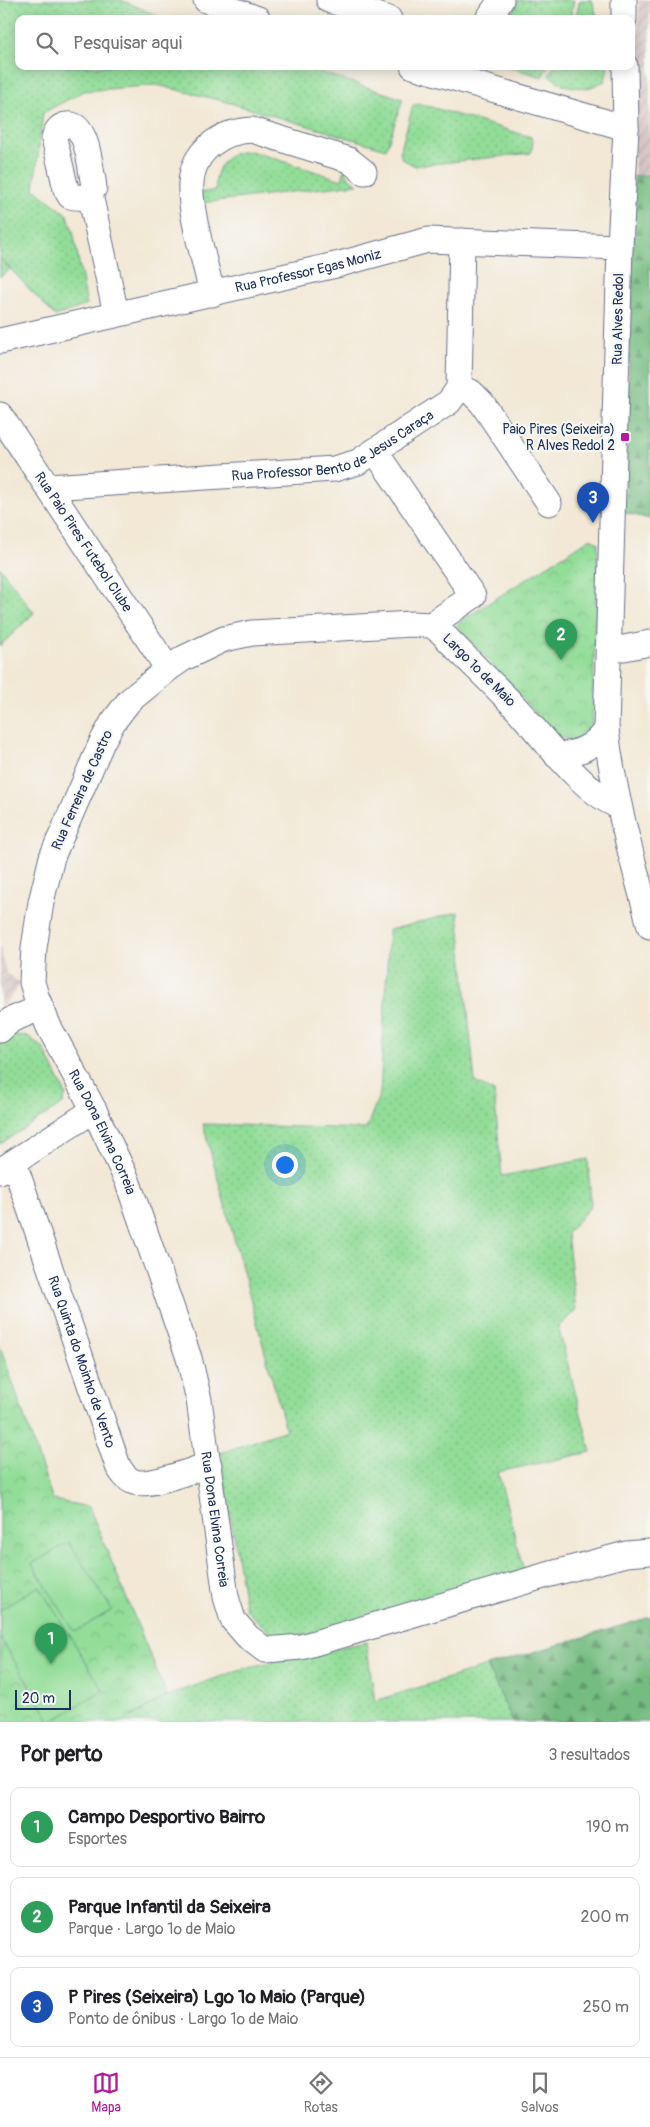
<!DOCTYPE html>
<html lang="pt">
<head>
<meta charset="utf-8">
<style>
	:root { --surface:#fff; --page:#f2f2f2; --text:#202124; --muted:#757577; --line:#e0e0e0; --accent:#b5179e }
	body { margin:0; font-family:Pangolin,sans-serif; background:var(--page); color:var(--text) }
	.scale { position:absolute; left:15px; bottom:12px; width:56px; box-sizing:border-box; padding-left:5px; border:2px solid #1b2f5e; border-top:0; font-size:14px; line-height:18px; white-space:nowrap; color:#1b2f5e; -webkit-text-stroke:4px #f6f6f2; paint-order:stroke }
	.you { position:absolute; left:284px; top:1164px; width:18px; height:18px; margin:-12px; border:4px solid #fff; border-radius:50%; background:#1a73e8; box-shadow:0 0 0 8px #1a73e833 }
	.badge { display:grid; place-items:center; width:32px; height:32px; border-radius:50%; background:var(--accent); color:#fff; font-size:16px; font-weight:700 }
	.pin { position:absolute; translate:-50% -41px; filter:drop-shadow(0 1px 2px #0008) }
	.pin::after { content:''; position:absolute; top:26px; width:18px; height:15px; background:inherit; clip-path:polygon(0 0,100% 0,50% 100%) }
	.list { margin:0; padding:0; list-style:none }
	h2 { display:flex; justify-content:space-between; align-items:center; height:65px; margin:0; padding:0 20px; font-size:21px }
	h2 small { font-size:16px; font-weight:400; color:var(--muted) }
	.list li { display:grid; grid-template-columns:32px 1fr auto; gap:15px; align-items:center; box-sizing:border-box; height:80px; margin:0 10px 10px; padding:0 10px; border:1px solid var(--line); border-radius:10px }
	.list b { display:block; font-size:19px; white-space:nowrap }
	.list p { margin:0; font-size:16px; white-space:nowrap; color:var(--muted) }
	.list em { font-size:16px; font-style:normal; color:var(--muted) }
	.icon { flex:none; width:28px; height:28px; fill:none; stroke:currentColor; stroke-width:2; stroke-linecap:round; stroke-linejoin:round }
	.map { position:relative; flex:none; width:650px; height:1722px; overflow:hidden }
	.search { position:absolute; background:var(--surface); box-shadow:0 2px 12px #0003; left:15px; right:15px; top:15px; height:55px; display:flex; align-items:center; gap:12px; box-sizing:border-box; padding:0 18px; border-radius:10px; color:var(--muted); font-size:19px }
	.sheet { height:335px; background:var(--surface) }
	nav { display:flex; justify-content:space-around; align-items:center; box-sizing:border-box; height:70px; border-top:1px solid var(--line); background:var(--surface); font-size:14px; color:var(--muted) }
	nav a { display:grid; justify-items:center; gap:2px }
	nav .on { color:var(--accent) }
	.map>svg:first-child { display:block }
	.industrial { fill:url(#industrial-furrows) }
	.grass { fill:url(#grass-dots); stroke:#56867b }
	.forest { fill:url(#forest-firs); stroke:#48766f }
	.park { fill:url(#park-crowns); stroke:#56867b }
	.garden { fill:#92dd98; stroke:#56867b }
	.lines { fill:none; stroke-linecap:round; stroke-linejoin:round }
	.minor-casing { stroke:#667088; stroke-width:27 }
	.minor { stroke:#fff; stroke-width:25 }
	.poi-dot { fill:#b5179e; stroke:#f6f6f2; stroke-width:2 }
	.labels { text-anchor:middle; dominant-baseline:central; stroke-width:4.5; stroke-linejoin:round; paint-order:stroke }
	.street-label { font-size:14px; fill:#1b2f5e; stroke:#f6f6f2 }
	.poi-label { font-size:14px; fill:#1b2f5e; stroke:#f6f6f2; text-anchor:end }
</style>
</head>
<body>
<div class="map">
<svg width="650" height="1722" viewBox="0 0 650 1722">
	<defs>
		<pattern id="industrial-furrows" width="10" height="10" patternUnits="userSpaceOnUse" patternTransform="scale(1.25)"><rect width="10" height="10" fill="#d1bfbe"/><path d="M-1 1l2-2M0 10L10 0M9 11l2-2" fill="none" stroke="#b3a4a6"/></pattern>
		<pattern id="grass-dots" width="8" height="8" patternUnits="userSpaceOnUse" patternTransform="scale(1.25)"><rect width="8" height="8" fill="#92dd98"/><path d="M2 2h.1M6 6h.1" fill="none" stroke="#7dbe85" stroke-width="1.8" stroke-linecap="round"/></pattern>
		<pattern id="forest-firs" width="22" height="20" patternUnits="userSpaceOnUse" patternTransform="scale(1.25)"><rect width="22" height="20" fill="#75bc80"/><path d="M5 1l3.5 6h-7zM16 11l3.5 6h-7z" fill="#5f996c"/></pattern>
		<pattern id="park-crowns" width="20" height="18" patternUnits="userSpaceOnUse" patternTransform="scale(1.25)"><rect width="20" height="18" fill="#92dd98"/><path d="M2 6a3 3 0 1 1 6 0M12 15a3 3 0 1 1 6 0" fill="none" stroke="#7dbe85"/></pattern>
	</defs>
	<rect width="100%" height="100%" fill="#f6f6f2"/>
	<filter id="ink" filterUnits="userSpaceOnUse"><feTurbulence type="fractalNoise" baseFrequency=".02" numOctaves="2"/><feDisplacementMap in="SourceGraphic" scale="10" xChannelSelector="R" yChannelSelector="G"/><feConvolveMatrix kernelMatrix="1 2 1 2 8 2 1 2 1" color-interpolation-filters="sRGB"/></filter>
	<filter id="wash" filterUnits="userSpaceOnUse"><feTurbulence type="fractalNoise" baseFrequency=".0096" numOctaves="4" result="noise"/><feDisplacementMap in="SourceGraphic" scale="20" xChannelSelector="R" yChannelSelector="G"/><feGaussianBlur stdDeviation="1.12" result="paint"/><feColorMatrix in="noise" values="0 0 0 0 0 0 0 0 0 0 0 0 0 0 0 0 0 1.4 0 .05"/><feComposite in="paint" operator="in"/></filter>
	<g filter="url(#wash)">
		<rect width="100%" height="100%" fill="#f2e8d5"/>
		<path class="industrial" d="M639,0h11v175l-16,1z
			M0,945l6,28 14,10 -20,29z"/>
		<path class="grass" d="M0,0h121l44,19h-146v47h283l101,33 -17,50 -163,-48 -66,-16 -73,6 -41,22 -9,76 33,25 6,17 14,74 -32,11 -55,-58z
			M519,0h55l-4,19h-61z
			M580,0h12l6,19h-23z
			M506,66h42l-6,11z
			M554,66h54l-3,15 -19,8 -23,-4 -14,-10z
			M421,104l110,33 2,6 -2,10 -116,13 -13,-7 -2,-6 13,-48z
			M251,151l91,29 3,-12 4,10 9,6 -157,19 -1,-10 16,-3c-2,-12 3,-28 15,-35 5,-3 14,-3 20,-4z
			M0,567l34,46 -34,33z
			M458,912l17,170 19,10 8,84 86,-17 3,47 -24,27 9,78 -18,16 33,125 -93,20 27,103 -178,53 -69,12 -32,-30 -26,-157 66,-23 -83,-306 163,5 14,-36 9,-163z
			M3,1034l25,2 16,13 22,45 -3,10 -63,40v-106z
			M366,1642l9,59 112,-35 26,56h-391l45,-26 77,-28z"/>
		<path class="forest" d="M650,175v344l-25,-6 9,-337z
			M650,1617v105h-137l-26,-56z"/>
		<path class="park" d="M591,538l7,5 -6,180 -17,18 -18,-4 -100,-111 5,-6z
			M0,1346l53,154 36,7 78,189 -45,26h-122z"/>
		<path class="garden" d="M0,258l10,11 -10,8z
			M69,1542l43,68 -37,22 -43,-68z
			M39,1586l64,104 -52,32 -51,-85v-27z"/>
	</g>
	<g filter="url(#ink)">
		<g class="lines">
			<defs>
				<g id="minor">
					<path d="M206,0l52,19"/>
					<path d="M329,0l60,19"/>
					<path d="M488,19l13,-19"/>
					<path d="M624,19v-19"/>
					<path d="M413,66l213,62"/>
					<path d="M625,66l1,62 -6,119 -14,483c8,67 27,131 44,196"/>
					<path d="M90,194c-7,4 -12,4 -20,2l-4,-7 -12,-51c2,-7 5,-12 13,-13 20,-3 23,41 26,55l1,8 -4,6 26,120"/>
					<path d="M212,294c-6,-30 -23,-82 -21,-111 2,-33 31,-52 61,-53l97,30 15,12"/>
					<path id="s1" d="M0,341l340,-77 88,-24 192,7"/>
					<path d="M459,388l12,4 11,11 67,100"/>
					<path id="s2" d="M0,415l168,254"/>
					<path d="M375,451l98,145 -42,29"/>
					<path id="s3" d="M48,487l286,-18 24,-7 91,-60 10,-14 3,-147"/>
					<path d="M609,648h15l26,-5"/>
					<path d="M557,756c21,-3 36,-8 49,-26"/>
					<path id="s4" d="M619,806c-36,-13 -76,-69 -102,-97 -25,-27 -52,-51 -76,-77l-10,-7 -19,-1 -160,9 -28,6 -40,19 -16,11 -39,32 -16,21 -11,20 -50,115 -11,45 -7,46 -2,34 4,14 13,31 45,83 33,70 62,178 10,42 27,197 7,23 15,17 17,13 36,-3 246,-72 79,-21 24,-2"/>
					<path d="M0,1030l11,-10 29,-12"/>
					<path id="s5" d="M14,1163l104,303c4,7 8,13 16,16 17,5 57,-12 75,-17"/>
					<path d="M0,1171l94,-61"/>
				</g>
			</defs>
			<use href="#minor" class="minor-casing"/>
			<use href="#minor" class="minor"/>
		</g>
	</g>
	<rect class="poi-dot" x="620" y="432" width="10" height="10" rx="2.5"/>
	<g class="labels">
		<g class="street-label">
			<text stroke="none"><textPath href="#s1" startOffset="316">Rua Professor Egas Moniz</textPath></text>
			<text transform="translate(618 319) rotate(-89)">Rua Alves Redol</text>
			<text stroke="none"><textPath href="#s3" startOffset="292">Rua Professor Bento de Jesus Caraça</textPath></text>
			<text stroke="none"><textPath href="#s2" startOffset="152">Rua Paio Pires Futebol Clube</textPath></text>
			<text transform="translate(479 670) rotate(45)">Largo 1º de Maio</text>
			<text transform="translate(82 790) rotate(-66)">Rua Ferreira de Castro</text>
			<text stroke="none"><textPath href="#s4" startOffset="1052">Rua Dona Elvina Correia</textPath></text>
			<text stroke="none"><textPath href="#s5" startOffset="210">Rua Quinta do Moinho de Vento</textPath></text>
			<text stroke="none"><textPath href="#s4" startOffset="1458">Rua Dona Elvina Correia</textPath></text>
		</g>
		<g class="poi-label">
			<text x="615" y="429">Paio Pires (Seixeira)<tspan x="615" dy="16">R Alves Redol 2</tspan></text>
		</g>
	</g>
</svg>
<div class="scale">20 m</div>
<div class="you"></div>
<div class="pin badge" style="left:51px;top:1664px;background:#2e9e5b">1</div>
<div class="pin badge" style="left:561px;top:660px;background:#2e9e5b">2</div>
<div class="pin badge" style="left:593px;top:523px;background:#1a4fb4">3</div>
<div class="search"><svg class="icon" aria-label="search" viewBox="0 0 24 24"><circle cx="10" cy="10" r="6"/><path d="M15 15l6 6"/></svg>Pesquisar aqui</div>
</div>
<section class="sheet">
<h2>Por perto<small>3 resultados</small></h2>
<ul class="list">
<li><span class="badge" style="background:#2e9e5b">1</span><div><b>Campo Desportivo Bairro</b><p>Esportes</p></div><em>190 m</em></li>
<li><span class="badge" style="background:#2e9e5b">2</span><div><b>Parque Infantil da Seixeira</b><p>Parque · Largo 1º de Maio</p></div><em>200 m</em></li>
<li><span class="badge" style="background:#1a4fb4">3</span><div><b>P Pires (Seixeira) Lgo 1º Maio (Parque)</b><p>Ponto de ônibus · Largo 1º de Maio</p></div><em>250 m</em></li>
</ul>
</section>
<nav>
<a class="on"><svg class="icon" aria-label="map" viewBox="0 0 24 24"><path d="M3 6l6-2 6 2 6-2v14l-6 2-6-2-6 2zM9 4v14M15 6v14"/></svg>Mapa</a>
<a><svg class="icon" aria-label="directions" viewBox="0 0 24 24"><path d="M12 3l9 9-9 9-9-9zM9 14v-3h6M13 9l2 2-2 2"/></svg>Rotas</a>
<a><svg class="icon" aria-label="saved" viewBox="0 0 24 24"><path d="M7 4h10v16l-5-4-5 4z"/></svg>Salvos</a>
</nav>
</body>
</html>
